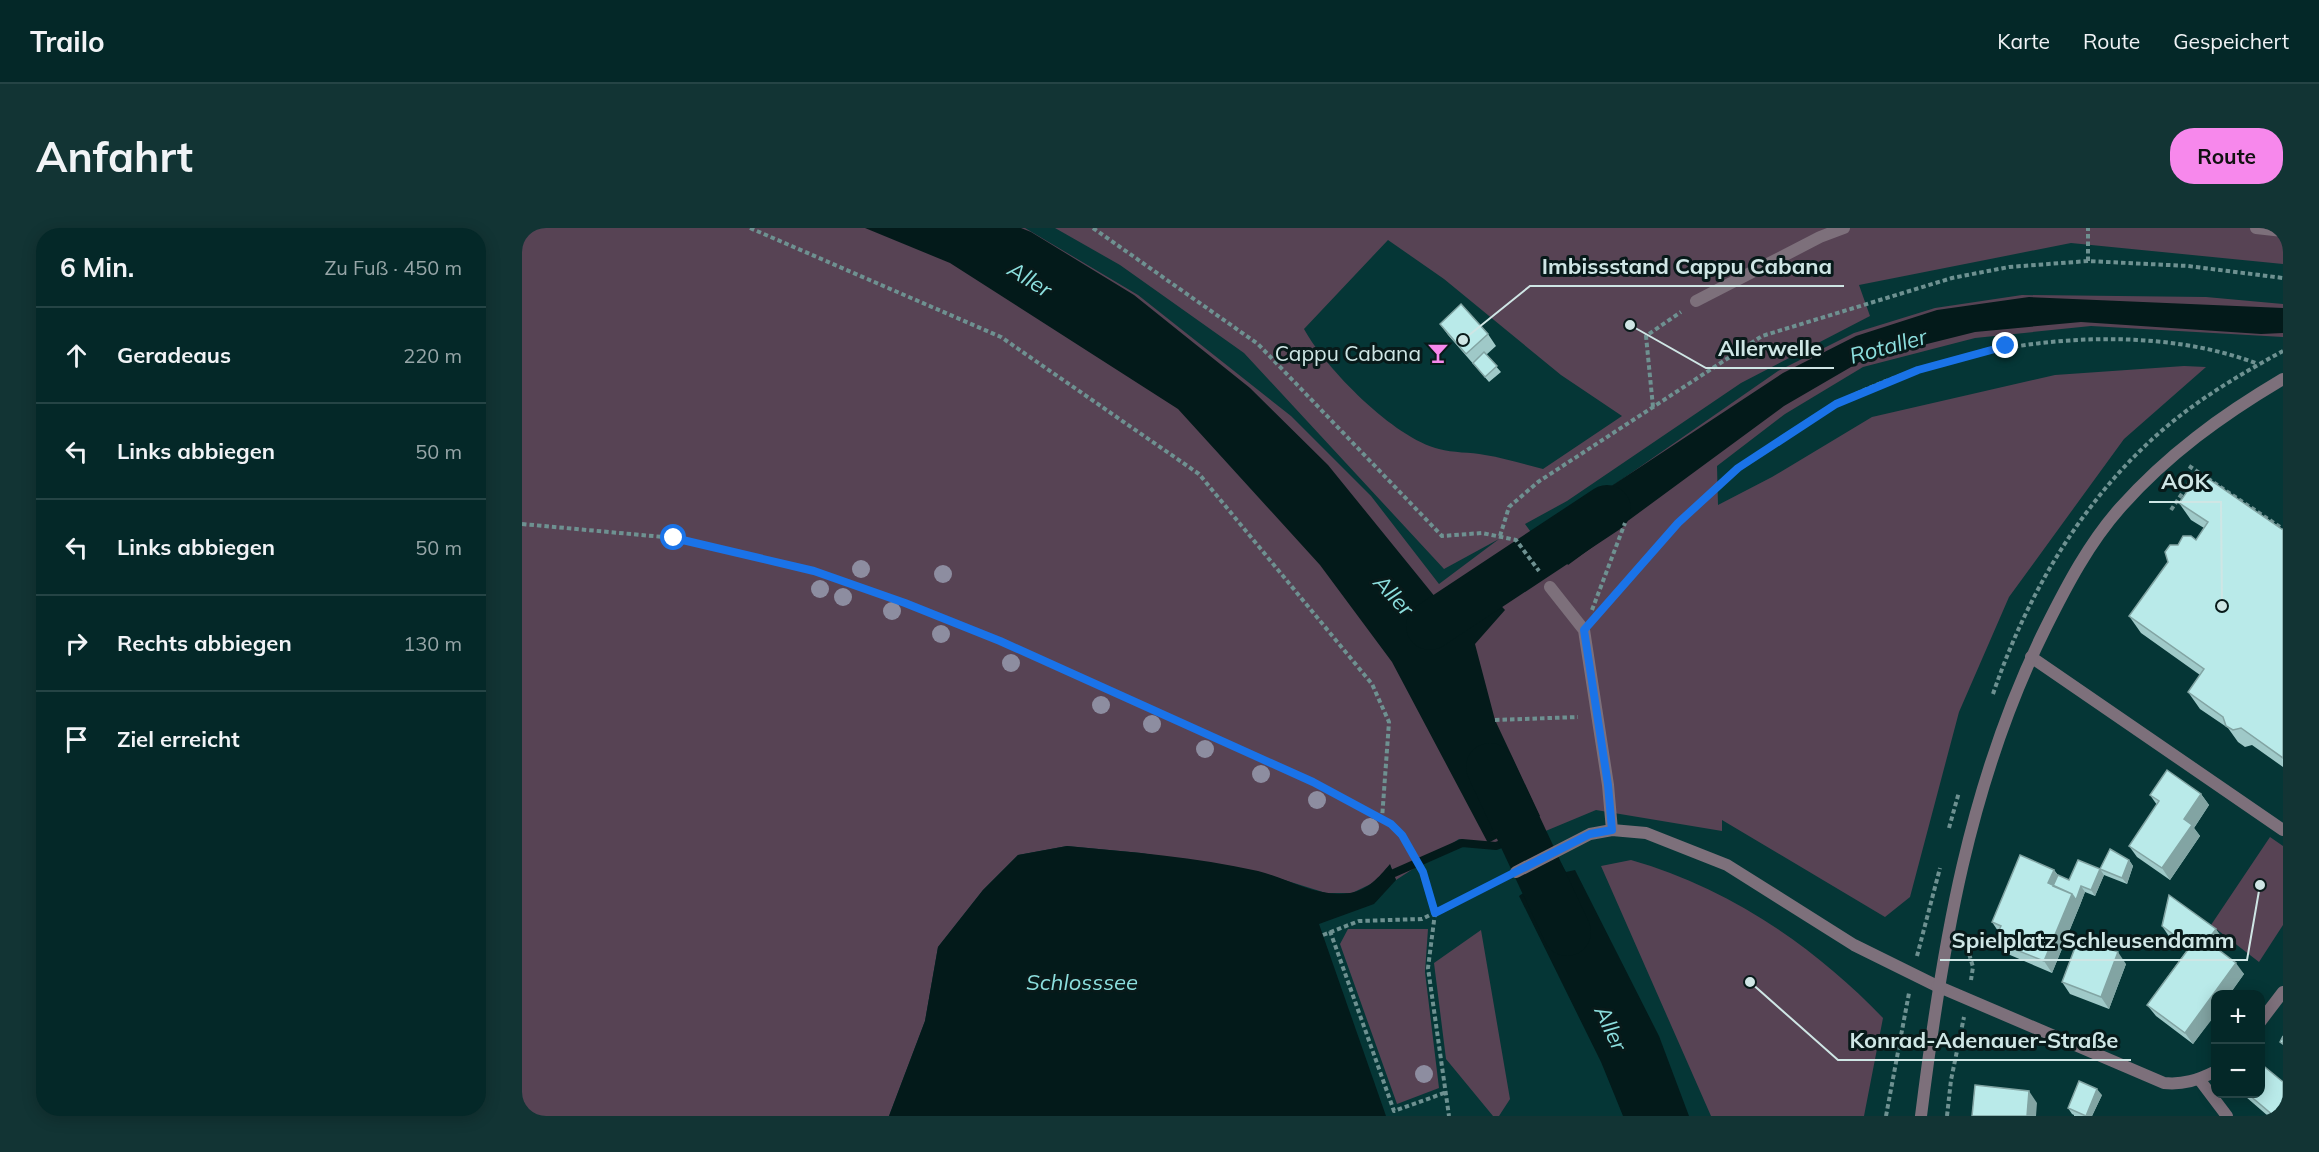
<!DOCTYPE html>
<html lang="de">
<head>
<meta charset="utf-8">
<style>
	:root { --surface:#042828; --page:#123434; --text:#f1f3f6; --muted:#97a6a8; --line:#254445; --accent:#f788ec }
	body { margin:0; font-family:Mulish,sans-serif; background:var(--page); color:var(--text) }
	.controls { position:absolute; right:18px; bottom:18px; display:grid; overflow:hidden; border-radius:12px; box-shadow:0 3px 15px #0003 }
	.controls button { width:54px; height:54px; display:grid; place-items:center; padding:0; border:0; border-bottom:2px solid var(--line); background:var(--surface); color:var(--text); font:30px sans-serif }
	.stop { position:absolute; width:18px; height:18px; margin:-14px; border:4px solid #1a73e8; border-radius:50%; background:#fff }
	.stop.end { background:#1a73e8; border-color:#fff; box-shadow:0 2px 6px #0008 }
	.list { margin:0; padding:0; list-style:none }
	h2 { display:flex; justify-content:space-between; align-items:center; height:78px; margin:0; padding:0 24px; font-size:26px }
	h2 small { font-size:20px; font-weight:400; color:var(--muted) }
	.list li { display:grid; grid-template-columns:39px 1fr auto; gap:18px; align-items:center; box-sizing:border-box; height:96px; padding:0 24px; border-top:2px solid var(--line) }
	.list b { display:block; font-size:22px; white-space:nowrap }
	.list em { font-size:20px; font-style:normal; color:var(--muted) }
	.icon { flex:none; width:33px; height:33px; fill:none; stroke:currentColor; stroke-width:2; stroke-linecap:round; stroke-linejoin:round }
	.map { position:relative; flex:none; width:1761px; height:888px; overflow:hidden; border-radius:24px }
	header { display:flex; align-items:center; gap:36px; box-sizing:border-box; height:84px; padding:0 30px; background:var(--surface); border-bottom:2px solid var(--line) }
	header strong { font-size:28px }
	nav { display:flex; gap:33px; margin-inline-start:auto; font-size:21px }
	.intro { display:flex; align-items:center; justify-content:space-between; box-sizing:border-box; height:144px; padding:0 36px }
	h1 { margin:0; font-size:42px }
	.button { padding:15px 27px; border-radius:24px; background:var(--accent); color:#111; font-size:21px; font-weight:700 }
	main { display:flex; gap:36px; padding:0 36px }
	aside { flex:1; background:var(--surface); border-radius:24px; box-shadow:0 3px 15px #0003 }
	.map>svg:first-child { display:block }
	.green { fill:#574354; fill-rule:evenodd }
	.water { fill:#031a1a }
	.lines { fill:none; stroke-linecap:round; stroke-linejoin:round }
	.stream { stroke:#031a1a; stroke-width:8 }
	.river { stroke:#031a1a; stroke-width:48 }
	.path { stroke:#6e9191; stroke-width:4; stroke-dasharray:4.5 3; stroke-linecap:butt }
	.service { stroke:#7d707b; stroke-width:12 }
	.minor { stroke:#7d707b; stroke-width:12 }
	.tertiary { stroke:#7d707b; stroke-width:12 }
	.tree { fill:#8d8da0 }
	.wall { fill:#9fc9c8 }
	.shaded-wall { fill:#82a4a3 }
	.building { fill:#b9eae9; stroke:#82a4a3; stroke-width:1.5 }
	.route { stroke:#1a73e8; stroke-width:8 }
	.labels { text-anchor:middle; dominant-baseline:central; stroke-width:6; stroke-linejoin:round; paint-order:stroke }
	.poi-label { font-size:21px; fill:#cfe6e5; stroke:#081a1a; text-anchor:end }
	.water-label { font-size:22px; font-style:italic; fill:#8cdfde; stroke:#081a1a }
	.leader { fill:none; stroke:#cfe6e5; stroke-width:2 }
	.callout-dot { fill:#cfe6e5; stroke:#081a1a; stroke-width:2 }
	.callout-label { font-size:22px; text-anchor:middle; font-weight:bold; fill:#cfe6e5; stroke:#081a1a; stroke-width:6; stroke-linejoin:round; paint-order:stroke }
</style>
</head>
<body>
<header>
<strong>Trailo</strong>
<nav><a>Karte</a><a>Route</a><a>Gespeichert</a></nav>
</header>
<div class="intro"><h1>Anfahrt</h1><a class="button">Route</a></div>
<main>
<aside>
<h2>6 Min.<small>Zu Fuß · 450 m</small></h2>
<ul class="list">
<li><svg class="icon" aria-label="ahead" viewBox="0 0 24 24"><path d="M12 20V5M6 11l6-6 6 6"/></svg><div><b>Geradeaus</b></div><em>220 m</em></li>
<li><svg class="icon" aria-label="left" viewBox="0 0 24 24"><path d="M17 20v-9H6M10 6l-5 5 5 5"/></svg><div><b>Links abbiegen</b></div><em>50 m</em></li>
<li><svg class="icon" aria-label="left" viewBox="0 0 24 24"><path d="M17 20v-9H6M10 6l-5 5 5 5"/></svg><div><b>Links abbiegen</b></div><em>50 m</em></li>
<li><svg class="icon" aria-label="right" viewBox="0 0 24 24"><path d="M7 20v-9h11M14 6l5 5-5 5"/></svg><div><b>Rechts abbiegen</b></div><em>130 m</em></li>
<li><svg class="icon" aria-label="arrive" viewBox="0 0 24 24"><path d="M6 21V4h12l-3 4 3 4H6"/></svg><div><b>Ziel erreicht</b></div></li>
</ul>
</aside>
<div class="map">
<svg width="1761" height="888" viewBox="0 0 1761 888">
	<rect width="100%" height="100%" fill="#053636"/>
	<path class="green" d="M0,0h503l113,67 153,121 80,80 68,88 60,-45 -55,30 -200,-216 -124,-88 -65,-37h1228v36l-212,-21 -212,42 11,31 -129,67 -174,118 -42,23 11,15 242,-168 76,-38 81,-25 87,-13 184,2 77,7v33l-192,-11 -116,12 -112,29 -78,47 -68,52 1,39 54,-28 100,-60 183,-42 129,-9 22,1 -82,72 -115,158 -50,115 -49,185 -25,20 -163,-97v11l-126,-21 -89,37 -48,-8 -63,41 -6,-15 -15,17 -23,11h-26l-67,-21 -118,-19 -74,-7 -49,9 -35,35 -45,57 -13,74 -36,95h-367zM866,12l56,39 117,96 61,41 -79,53c-20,-5 -39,-11 -58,-14 -15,-3 -32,-2 -46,-6 -45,-11 -113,-80 -135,-120z
		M1748,609l13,9v79l-24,37 -48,-37z
		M1109,632c96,27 183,86 252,158l-19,98h-153l-110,-250z
		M826,701h80l-3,43 14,116 -42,16 -57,-160z
		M959,702l29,169 -11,17h-6l-47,-57 -12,-96z"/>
	<path class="water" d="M343,0h156l10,4 103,63 116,93 78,77 108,133 39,-20 30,32 -30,34 20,76 45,96 -52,27 -96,-181 -72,-97 -142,-156 -228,-146z
		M1507,69l254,11v25l-22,1 -180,-12 -106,10 -112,28 -79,46 -216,159 -25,-34 240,-158 73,-37 81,-26z
		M545,618c63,6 129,11 191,25 31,8 59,27 92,22 18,-3 29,-16 40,-29l6,16 -22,24 -55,20 67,192h-497l36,-95 13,-74 45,-57 35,-35z
		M1039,635l5,9 9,-2 84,166 30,80h-66l-22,-54 -82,-166 10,-7 -4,-9z"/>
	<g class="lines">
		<path class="stream" d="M872,645l68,-30 34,3 27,-10"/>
		<path class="river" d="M908,398l177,-117
			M968,539l77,165"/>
		<path class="path" d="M228,0l251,109 198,137 173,210 17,38 -7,97
			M571,0l165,116 184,192 40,-3 34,7 23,31
			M1566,33v-33
			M1131,179l-7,-71 35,-24
			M1667,238l94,63
			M1649,282l26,-39
			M0,296l152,14 140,33 91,32 96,38 312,141 78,42 23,29 9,19 12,41 -7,55 21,148
			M978,308l9,-29 29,-25 224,-146 190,-58 57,-11 79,-6 100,5 95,12
			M1070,382l33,-87
			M1074,388c45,-51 88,-104 141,-147 14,-11 31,-20 46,-30 17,-11 34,-25 53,-35 116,-62 297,-88 422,-40
			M1471,466c33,-97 87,-191 165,-260 37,-33 81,-59 125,-83
			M973,492l83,-3
			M1427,600l10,-36
			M808,703l64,180 53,-19
			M801,707l36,-14 63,-2 78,-39
			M1445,719l6,20 -2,13
			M1395,728l23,-88
			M1364,888l23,-123
			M1425,888l4,-36 13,-63"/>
		<path class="service" d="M1734,0l27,3
			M1174,73l124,-64 24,-9
			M1028,359l34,43 24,155 4,45
			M1509,429l252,173
			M994,644l74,-38 22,-4 34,3 81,32 127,80 83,41"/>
		<path class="minor" d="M1415,758l227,97c19,2 34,-3 52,-12
			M1738,794l23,-30
			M1677,851l28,37"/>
		<path class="tertiary" d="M1399,888c21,-169 48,-335 125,-489 21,-42 43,-84 74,-119 47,-53 102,-93 163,-129"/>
	</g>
	<g class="tree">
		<circle cx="339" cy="341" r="9"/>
		<circle cx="421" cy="346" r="9"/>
		<circle cx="298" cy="361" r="9"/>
		<circle cx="321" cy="369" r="9"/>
		<circle cx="370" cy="383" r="9"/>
		<circle cx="419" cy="406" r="9"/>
		<circle cx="489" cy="435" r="9"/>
		<circle cx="579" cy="477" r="9"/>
		<circle cx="630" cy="496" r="9"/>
		<circle cx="683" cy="521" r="9"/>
		<circle cx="739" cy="546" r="9"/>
		<circle cx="795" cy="572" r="9"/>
		<circle cx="848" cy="599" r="9"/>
		<circle cx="902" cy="846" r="9"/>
	</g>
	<path class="wall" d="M918,96l48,10 8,12 -10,9 15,17 -12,10 -41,-47z
		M1657,275l104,27v237l-31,-22 -7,2 -7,-5 -10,-14 -28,-19 -12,-17 12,-17 -59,-42 -12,-17 39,-54 10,-17 18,-5 8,-12 -13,-8z
		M1679,566l8,11 -15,23 6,8 -30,44 -33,-23 -8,-11 28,-41 -7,-10z
		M1607,632l4,6 -6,18 -23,-9 -9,21 -10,-4 -5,13 -28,68 -49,-21 -9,-11 4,-10 -6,-9 62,-52 4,5 11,5 31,-11z
		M1640,698l62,14 -6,9 26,25 -51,70 -37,-28 -9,-11 40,-55 -17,-12z
		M1604,736l-17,45 -39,-15 -8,-12z
		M1722,866h16l23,22h-15l-22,-19z
		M1580,867l-10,21h-18v-1l-2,-1 -4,-6z"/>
	<path class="shaded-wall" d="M1679,566l8,11 -15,23 6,8 -30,44 -8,-12 22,-49z
		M1607,632l4,6 -6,18 -5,-6z
		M1578,641l4,6 -9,21 -4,-6z
		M1532,642l8,11 -5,10 -9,-8z
		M1559,658l4,6 -5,13 -28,68 -8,-12 28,-67z
		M1694,701l8,11 -9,13 -8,-12z
		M1596,724l8,12 -17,45 -8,-12z
		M1714,735l8,11 -14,20h-14v20l-23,30 -8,-11z
		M1575,861l5,6 -10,21h-6z
		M1507,863l8,12 -1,13h-9z"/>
	<path class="building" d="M939,76l27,30 -22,20 -26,-30z
		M962,124l13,14 -12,11 -12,-14z
		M1678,245l83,57v228l-42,-30 -8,2 -7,-4 -3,-9 -35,-25 16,-23 -75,-53 39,-54 -3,-10 5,-7h8l5,-9h8l5,4 12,-18 -29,-19z
		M1645,542l34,24 -17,25 8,6 -30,43 -33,-22 30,-45 -9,-6z
		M1588,621l19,11 -7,18 -22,-9z
		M1498,627l34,15 -6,13 24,11 -28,67 -50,-20 7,-15 -9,-4z
		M1556,632l22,9 -9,21 -10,-4 -5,14 -4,-6 -19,-8 5,-11 11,5z
		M1647,667l47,34 -9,12 29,22 -51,70 -38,-28 43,-58 -28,-21z
		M1557,709l39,15 -17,45 -39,-15z
		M1761,808v8l-3,-2z
		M1738,835l23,19v34h-9l-26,-22h12z
		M1557,853l18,8 -11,27 -18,-8z
		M1453,857l54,6 -2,25h-55z"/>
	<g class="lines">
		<path class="route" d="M152,310l140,33 91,32 95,38 313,141 78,42 11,11 21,37 12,41 155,-79 22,-4 -4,-45 -24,-155 94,-107 60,-55 98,-64 82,-34 88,-24"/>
	</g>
	<defs>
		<symbol id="bar-bare" viewBox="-9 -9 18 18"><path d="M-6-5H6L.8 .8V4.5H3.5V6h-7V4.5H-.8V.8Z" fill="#f788ec" stroke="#081a1a" stroke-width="2.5" paint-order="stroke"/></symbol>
	</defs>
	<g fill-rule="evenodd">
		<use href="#bar-bare" x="901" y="110" width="30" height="30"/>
	</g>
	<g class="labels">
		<g class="poi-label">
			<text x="899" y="125">Cappu Cabana</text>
		</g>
		<g class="water-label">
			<text transform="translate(508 51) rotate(32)">Aller</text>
			<text transform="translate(1366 118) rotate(-15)">Rotaller</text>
			<text transform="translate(872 367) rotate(47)">Aller</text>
			<text x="560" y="754">Schlosssee</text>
			<text transform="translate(1089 800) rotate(65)">Aller</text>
		</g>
	</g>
	<path class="leader" d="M941 112L1008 58H1322M1108 97L1184 140H1312M1700 378L1699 274H1627M1738 657L1725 732H1418M1228 754L1316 832H1609"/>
	<g class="callout-dot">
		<circle cx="941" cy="112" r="6"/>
		<circle cx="1108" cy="97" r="6"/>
		<circle cx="1700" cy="378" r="6"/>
		<circle cx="1738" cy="657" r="6"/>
		<circle cx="1228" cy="754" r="6"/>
	</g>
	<g class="callout-label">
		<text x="1165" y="46">Imbissstand Cappu Cabana</text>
		<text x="1248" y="128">Allerwelle</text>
		<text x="1663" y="261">AOK</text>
		<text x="1571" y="720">Spielplatz Schleusendamm</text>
		<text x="1462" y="820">Konrad-Adenauer-Straße</text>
	</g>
</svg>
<div class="controls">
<button>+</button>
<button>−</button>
</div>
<div class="stop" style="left:152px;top:310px"></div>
<div class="stop end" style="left:1484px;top:118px"></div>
</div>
</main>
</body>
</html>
